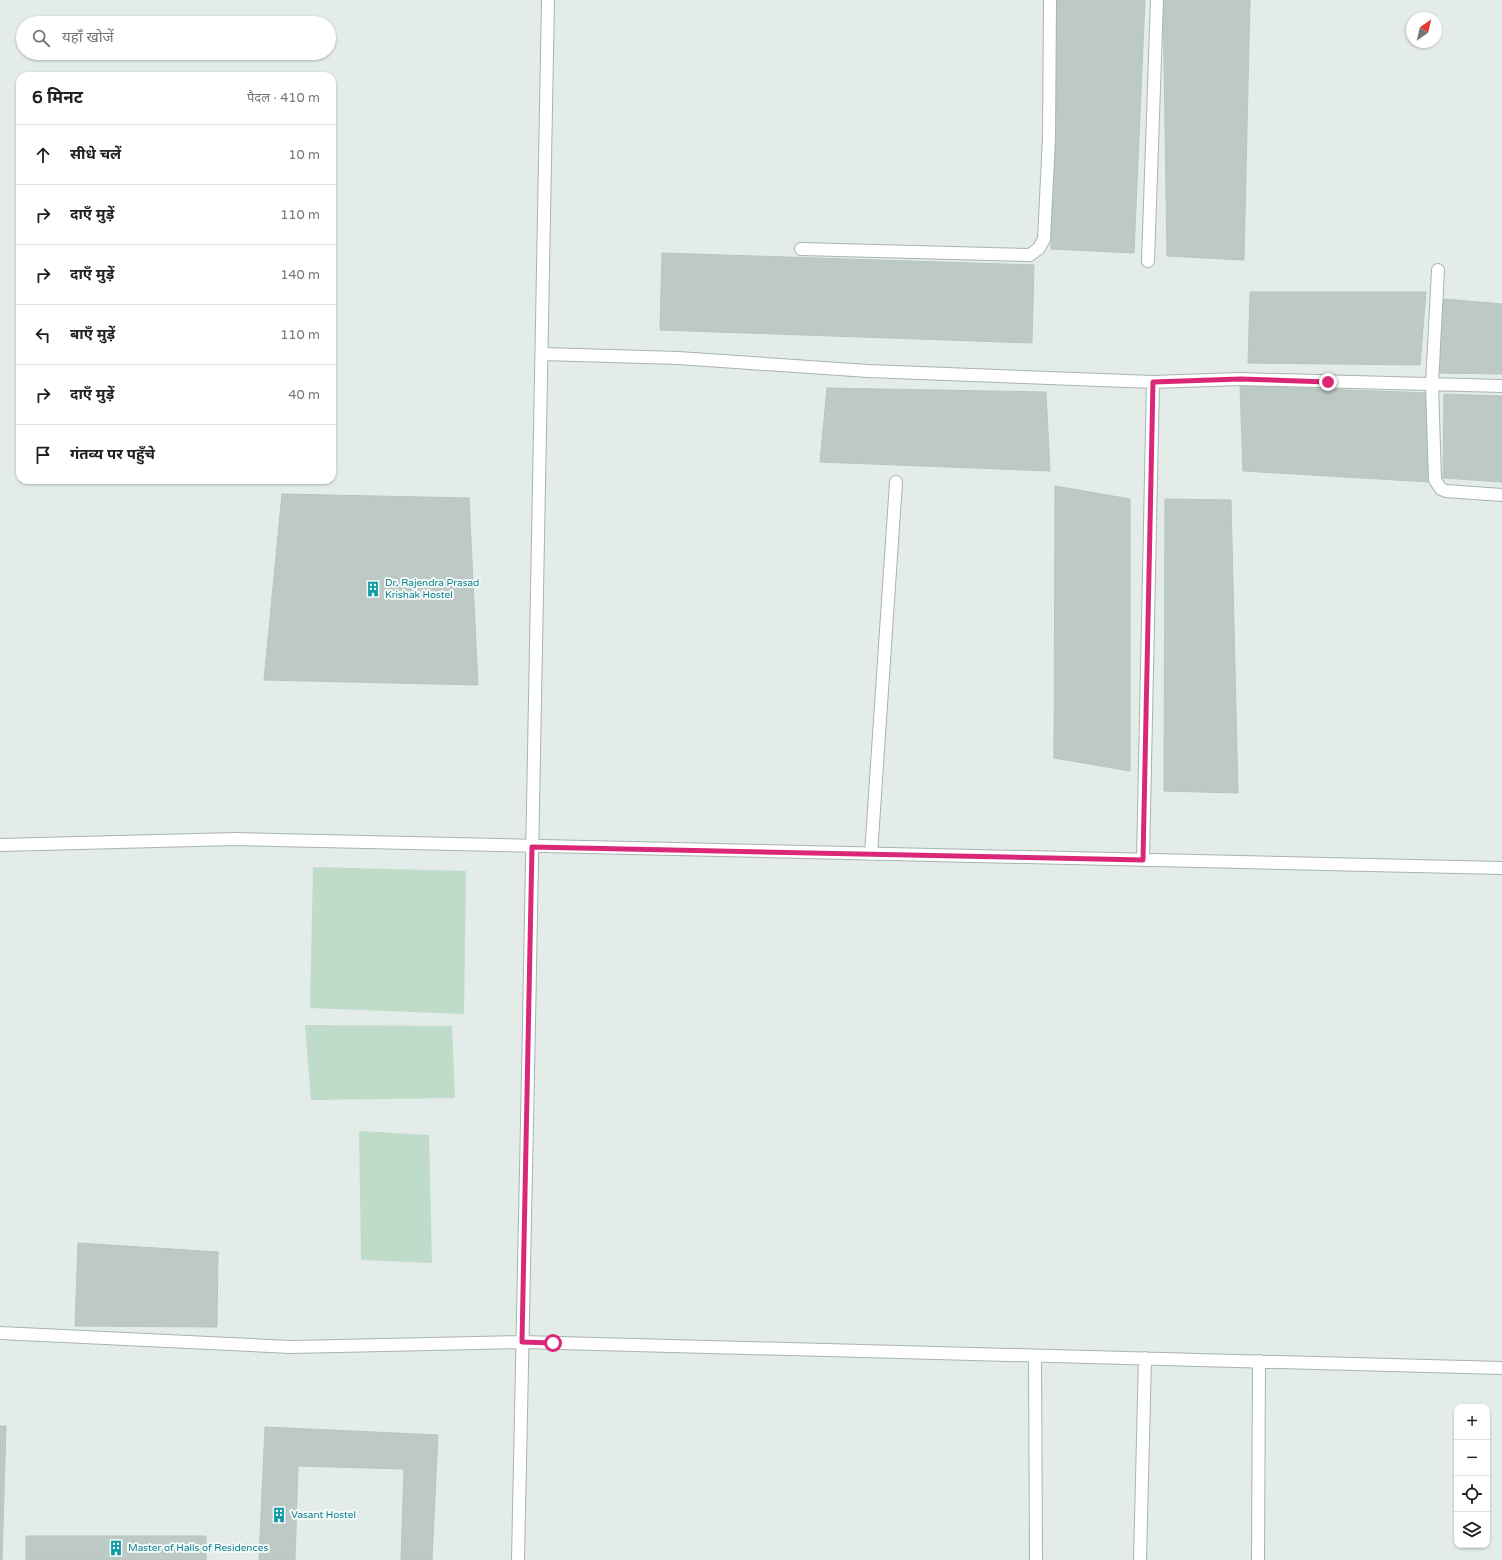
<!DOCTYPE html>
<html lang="hi">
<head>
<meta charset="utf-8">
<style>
	:root { --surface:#fff; --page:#f6f6f6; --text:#202124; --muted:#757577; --line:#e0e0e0 }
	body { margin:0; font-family:"Varela Round","Noto Sans Devanagari",sans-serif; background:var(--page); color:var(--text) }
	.controls { position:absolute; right:12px; bottom:12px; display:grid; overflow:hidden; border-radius:8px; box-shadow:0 1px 3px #0004 }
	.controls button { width:36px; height:36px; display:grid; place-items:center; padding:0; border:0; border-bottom:1px solid var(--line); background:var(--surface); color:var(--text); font:20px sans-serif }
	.compass { position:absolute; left:1406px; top:12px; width:36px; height:36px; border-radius:50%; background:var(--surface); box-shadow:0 1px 3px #0004; rotate:34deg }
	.stop { position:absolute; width:12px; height:12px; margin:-9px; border:3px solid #db2777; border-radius:50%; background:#fff }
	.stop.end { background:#db2777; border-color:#fff; box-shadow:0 1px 4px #0008 }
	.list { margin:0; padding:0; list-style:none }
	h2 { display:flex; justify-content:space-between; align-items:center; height:52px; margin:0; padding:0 16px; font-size:17px }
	h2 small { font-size:13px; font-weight:400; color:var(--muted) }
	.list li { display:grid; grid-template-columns:26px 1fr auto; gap:12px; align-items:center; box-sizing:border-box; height:60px; padding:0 16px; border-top:1px solid var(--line) }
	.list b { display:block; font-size:15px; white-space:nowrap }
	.list em { font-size:13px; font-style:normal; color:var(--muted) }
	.icon { flex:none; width:22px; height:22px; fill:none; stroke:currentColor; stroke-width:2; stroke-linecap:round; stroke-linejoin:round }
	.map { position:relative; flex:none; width:1502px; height:1560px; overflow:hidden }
	.search { position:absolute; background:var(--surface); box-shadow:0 1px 3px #0004; left:16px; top:16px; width:320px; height:44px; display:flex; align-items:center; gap:10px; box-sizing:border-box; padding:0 14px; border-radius:22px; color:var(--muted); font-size:15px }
	.panel { position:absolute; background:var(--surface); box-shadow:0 1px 3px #0004; left:16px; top:72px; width:320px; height:412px; border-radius:12px }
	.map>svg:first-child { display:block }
	.green { fill:#bfdbc9 }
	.building { fill:#bcc9c5; stroke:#b7c5c0 }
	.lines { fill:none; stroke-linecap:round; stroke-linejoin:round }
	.minor-casing { stroke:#a7b4b0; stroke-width:14 }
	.minor { stroke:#fff; stroke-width:12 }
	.route { stroke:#db2777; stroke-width:5 }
	.labels { text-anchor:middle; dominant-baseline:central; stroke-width:4; stroke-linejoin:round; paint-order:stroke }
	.culture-label { font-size:10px; fill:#0d838f; stroke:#f4f9f7; text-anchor:start }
</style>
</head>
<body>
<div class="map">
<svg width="1502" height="1560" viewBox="0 0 1502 1560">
	<rect width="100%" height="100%" fill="#e4ece9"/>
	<path class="green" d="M313,867l153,4 -2,143 -154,-6z
		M305,1025l147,1 3,72 -144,2z
		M359,1131l70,4 3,128 -71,-3z"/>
	<path class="building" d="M1055,0h90l-11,253 -83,-4z
		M1163,0h87l-6,260 -77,-4z
		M662,253l372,12 -2,78 -372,-13z
		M1250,292h176l-6,73 -172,-2z
		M1444,299l58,5v70l-66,-1z
		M1240,386l189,7v89l-186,-11z
		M827,388l219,4 4,79 -230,-9z
		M1444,394l58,2v86l-59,-4z
		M1055,486l75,13v272l-76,-13z
		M282,494l187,4 9,187 -214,-5z
		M1165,499l66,1 7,293 -74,-2z
		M78,1243l140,9 -1,75 -142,-1z
		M0,1426h6l-4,134h-2z
		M265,1427l173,8 -6,125h-31l3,-91 -106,-3 -3,94h-36z
		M26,1536h180v24h-180z"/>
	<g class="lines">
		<defs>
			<path id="minor" d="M801,249l229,6 9,-7 5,-9 5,-101 1,-138
				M1148,261l9,-261
				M1438,270l-6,114 3,96 6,9 5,2 56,4
				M543,354l135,4 190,13 285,11 86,-3 263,7
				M0,845l236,-6 1266,29
				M871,854l25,-372
				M1143,860l10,-478
				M0,1333l291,14 231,-5 980,26
				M1035,1356l1,204
				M518,1560c10,-520 23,-1040 30,-1560
				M1140,1560l5,-202
				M1258,1560l1,-199"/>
		</defs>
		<use href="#minor" class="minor-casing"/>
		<use href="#minor" class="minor"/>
	</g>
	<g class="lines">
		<path class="route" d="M553,1343l-31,-1 10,-495 611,13 10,-478 87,-3 88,3"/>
	</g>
	<defs>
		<symbol id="building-bare" viewBox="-9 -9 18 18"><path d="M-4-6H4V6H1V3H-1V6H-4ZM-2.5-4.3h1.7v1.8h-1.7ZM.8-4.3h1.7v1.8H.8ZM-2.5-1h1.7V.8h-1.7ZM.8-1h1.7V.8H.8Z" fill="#0f9aa8" stroke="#f4f9f7" stroke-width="2.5" paint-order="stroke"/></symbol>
	</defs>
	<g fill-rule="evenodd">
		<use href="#building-bare" x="362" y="578" width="22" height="22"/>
		<use href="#building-bare" x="268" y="1504" width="22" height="22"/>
		<use href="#building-bare" x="105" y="1537" width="22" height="22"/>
	</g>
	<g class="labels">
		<g class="culture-label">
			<text x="385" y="583">Dr. Rajendra Prasad<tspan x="385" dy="12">Krishak Hostel</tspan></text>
			<text x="291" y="1515">Vasant Hostel</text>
			<text x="128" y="1548">Master of Halls of Residences</text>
		</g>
	</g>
</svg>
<div class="controls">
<button>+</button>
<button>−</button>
<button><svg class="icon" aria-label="locate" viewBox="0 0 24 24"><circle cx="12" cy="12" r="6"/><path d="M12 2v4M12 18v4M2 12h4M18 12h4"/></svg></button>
<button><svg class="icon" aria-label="layers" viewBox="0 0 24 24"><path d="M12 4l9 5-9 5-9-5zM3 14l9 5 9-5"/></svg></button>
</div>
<svg class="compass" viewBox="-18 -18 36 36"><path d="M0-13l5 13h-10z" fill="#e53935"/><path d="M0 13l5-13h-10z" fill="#757577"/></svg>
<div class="stop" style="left:553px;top:1343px"></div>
<div class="stop end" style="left:1328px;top:382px"></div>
<div class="search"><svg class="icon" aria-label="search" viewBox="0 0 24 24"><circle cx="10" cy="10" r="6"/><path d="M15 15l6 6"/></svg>यहाँ खोजें</div>
<section class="panel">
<h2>6 मिनट<small>पैदल · 410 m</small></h2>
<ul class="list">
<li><svg class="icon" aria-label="ahead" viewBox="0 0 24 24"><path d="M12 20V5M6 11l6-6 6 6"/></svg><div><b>सीधे चलें</b></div><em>10 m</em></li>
<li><svg class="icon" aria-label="right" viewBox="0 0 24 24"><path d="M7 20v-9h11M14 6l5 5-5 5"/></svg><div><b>दाएँ मुड़ें</b></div><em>110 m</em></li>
<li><svg class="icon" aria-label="right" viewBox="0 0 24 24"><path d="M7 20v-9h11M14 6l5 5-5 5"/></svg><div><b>दाएँ मुड़ें</b></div><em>140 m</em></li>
<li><svg class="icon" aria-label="left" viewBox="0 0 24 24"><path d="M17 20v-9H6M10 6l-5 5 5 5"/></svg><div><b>बाएँ मुड़ें</b></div><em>110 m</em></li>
<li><svg class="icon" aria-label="right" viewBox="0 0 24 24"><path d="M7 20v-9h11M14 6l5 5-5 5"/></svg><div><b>दाएँ मुड़ें</b></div><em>40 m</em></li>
<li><svg class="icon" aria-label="arrive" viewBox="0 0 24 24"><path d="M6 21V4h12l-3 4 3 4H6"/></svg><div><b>गंतव्य पर पहुँचे</b></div></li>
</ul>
</section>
</div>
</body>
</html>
